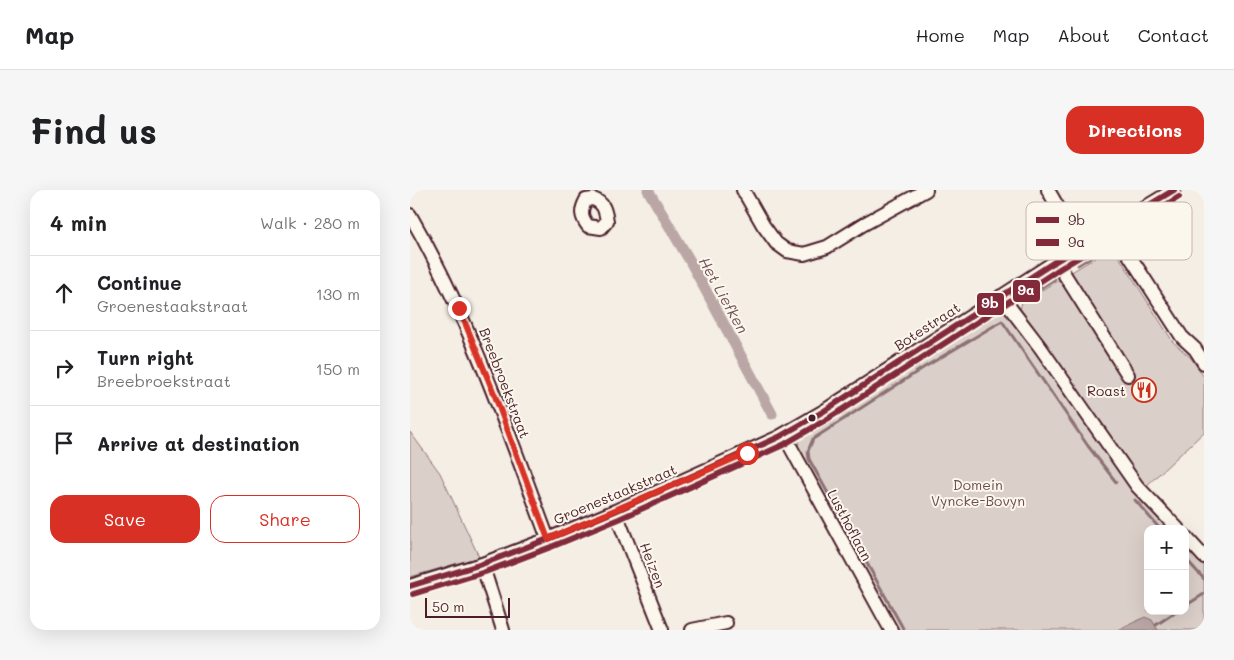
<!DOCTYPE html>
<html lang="en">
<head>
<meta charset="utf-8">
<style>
	:root { --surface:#fff; --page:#f6f6f6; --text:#202124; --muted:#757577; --line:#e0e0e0; --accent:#d93025 }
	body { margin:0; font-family:Mali,sans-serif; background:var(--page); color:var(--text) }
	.controls { position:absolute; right:15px; bottom:15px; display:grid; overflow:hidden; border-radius:10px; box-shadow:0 5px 20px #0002 }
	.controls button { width:45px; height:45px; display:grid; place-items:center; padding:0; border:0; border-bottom:1px solid var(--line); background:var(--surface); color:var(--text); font:25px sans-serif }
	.scale { position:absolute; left:15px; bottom:12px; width:85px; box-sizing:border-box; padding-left:5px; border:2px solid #4a1f2b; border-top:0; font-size:14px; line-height:18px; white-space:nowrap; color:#4a1f2b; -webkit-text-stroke:4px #fbf7ec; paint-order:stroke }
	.stop { position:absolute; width:15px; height:15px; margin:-11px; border:4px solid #d93025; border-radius:50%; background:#fff }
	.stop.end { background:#d93025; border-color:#fff; box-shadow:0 1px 5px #0008 }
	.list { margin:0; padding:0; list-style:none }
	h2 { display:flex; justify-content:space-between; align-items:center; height:65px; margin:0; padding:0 20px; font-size:21px }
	h2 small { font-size:16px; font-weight:400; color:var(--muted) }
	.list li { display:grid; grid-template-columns:32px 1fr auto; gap:15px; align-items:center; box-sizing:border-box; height:75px; padding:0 20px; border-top:1px solid var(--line) }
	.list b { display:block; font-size:19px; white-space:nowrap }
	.list p { margin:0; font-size:16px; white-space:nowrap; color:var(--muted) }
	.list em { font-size:16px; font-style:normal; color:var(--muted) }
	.actions { display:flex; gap:10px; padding:15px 20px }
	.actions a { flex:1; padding:11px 0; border:1px solid var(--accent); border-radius:15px; text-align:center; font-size:18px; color:var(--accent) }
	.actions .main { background:var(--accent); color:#fff }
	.icon { flex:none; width:28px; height:28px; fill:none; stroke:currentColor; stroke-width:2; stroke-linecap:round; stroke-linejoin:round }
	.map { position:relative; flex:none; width:794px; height:440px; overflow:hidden; border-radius:15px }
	header { display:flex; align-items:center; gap:30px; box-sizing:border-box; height:70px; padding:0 25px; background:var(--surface); border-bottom:1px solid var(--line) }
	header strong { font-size:24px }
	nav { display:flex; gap:28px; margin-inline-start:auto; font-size:18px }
	.intro { display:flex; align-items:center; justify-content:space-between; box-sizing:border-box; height:120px; padding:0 30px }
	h1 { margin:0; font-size:35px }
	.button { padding:12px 22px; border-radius:15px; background:var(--accent); color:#fff; font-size:18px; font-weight:700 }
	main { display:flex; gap:30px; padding:0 30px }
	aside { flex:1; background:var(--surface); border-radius:15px; box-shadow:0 5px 20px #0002 }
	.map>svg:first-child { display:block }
	.green { fill:#dbd0c9; stroke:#92787a }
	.water { fill:#baa7a5; stroke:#8d7174 }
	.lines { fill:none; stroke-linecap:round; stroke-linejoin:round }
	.stream { stroke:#8d7174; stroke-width:3 }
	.canal { stroke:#baa7a5; stroke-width:11 }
	.minor-casing { stroke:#4a1f2b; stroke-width:16 }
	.minor { stroke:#fbf7ec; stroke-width:12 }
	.bus-1-casing { stroke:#fbf7ec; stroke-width:10 }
	.bus-2-casing { stroke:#fbf7ec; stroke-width:10 }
	.bus-1 { stroke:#822a3a; stroke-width:6 }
	.bus-2 { stroke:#822a3a; stroke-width:6 }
	.route { stroke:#d93025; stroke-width:6 }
	.bus-dot { fill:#4a1f2b; stroke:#fbf7ec; stroke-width:2 }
	.labels { text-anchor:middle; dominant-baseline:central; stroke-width:4; stroke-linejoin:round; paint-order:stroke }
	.street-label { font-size:14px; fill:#4a1f2b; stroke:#fbf7ec }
	.poi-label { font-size:14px; fill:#4a1f2b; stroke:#fbf7ec; text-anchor:end }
	.park-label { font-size:14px; fill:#6e4b52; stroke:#fbf7ec }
	.water-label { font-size:15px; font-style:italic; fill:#714f56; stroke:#fbf7ec }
	.key { fill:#fbf7ec; stroke:#c6b6b2; stroke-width:1 }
	.key-label { font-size:14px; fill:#4a1f2b }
	.line-badge { stroke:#fbf7ec; stroke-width:2 }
	.badge-label { font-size:14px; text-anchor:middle; font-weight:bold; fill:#fff }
</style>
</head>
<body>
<header>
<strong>Map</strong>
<nav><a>Home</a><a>Map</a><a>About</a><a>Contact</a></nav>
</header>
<div class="intro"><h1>Find us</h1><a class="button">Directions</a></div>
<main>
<aside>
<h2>4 min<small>Walk · 280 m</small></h2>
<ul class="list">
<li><svg class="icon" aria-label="ahead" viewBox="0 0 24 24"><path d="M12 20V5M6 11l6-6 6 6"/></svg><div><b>Continue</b><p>Groenestaakstraat</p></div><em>130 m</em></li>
<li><svg class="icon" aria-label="right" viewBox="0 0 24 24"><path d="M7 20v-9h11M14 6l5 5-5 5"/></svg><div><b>Turn right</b><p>Breebroekstraat</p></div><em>150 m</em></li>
<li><svg class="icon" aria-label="arrive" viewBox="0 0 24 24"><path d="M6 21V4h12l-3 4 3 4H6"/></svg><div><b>Arrive at destination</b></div></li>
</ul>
<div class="actions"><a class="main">Save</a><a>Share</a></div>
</aside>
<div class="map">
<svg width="794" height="440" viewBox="0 0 794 440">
	<rect width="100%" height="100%" fill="#f4eee4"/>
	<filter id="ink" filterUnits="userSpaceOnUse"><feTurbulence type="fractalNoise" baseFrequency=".02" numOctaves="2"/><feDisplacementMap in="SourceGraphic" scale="10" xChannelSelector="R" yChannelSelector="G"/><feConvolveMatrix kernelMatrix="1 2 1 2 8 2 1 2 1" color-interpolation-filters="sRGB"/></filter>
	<g filter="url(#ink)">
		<path class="green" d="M703,57l60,95 18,16 13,19v55l-61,57 39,40h-34v82h37v-78l19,20v77h-305l-101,-179 1,-15 216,-134 5,7 2,-7z
			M0,242l30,41 39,84 -69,20z"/>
		<path class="water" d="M735,427l7,3 6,10h-40z"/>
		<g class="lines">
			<path class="stream" d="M668,75l31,-19
				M611,110l34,-21
				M725,310l25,29
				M775,368l19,21
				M775,416l19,-12
				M746,435l21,-14
				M494,440l-95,-171 -1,-8 5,-12 110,-71 79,-47 86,125 28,36"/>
			<path class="canal" d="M238,0l42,71 82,153"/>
			<defs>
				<path id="minor" d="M333,0l20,35 13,18 11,8 17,3 23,-7 37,-23 62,-34
					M638,0l33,57
					M183,9c11,4 12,11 14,22l-6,7 -13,-2c-7,-9 -8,-15 -2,-26z
					M0,25c59,102 97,214 138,324
					M701,37l71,110 13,12 9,14
					M646,71l72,114
					M591,106l39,51 97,139 41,43
					M374,245l107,195
					M205,321l47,119
					M775,346l19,21
					M72,374l21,66
					M0,396l72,-22 66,-25 67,-28 164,-74 45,-26 232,-150 118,-71
					M282,440l34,-7"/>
			</defs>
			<use href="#minor" class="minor-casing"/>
			<use href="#minor" class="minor"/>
			<defs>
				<path id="bus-1" d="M0,396l72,-22 66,-25 67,-28 164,-74 45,-26 232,-150 118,-71"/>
				<path id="bus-2" d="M3,404l72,-22 66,-25 68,-28 164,-74 46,-27 232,-150 118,-71"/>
			</defs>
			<use href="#bus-1" class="bus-1-casing"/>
			<use href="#bus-2" class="bus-2-casing"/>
			<use href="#bus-1" class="bus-1"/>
			<use href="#bus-2" class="bus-2"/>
		</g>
	</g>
	<g class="lines" filter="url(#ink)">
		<path class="route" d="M49,118l36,88 53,143 199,-86"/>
	</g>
	<defs>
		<symbol id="restaurant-ring" viewBox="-11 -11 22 22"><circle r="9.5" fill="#fbf7ec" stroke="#c8321e" stroke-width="1.5"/><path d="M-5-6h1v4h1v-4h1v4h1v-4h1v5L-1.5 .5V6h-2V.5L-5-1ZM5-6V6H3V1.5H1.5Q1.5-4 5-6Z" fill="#c8321e"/></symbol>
	</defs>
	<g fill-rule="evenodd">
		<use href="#restaurant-ring" x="720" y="186" width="28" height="28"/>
	</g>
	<circle class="bus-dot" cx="402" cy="228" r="4.5"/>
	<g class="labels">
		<g class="street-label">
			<text transform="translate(517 136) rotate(-33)">Botestraat</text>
			<text transform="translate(95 193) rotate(69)">Breebroekstraat</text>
			<text transform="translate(205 304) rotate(-23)">Groenestaakstraat</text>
			<text transform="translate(440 335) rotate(62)">Lusthoflaan</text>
			<text transform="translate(243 375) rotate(69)">Heizen</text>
		</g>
		<g class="poi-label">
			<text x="716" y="200">Roast</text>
		</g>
		<g class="park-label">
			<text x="568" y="294">Domein<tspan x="568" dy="16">Vyncke-Bovyn</tspan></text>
		</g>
		<g class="water-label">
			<text transform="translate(314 105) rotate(61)">Het Liefken</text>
		</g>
	</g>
	<rect x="616" y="12" width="166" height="58" rx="8" class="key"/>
	<rect x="626" y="27" width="23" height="6" fill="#822a3a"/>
	<rect x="626" y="49" width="23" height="7" fill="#822a3a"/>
	<g class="key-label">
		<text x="658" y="35">9b</text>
		<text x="658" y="57">9a</text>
	</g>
	<g class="line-badge">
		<rect x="602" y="89" width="29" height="24" rx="5" fill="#822a3a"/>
		<rect x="566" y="102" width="29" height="24" rx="5" fill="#822a3a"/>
	</g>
	<g class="badge-label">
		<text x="616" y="105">9a</text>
		<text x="580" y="118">9b</text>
	</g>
</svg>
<div class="controls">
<button>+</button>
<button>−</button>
</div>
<div class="scale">50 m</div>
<div class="stop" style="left:337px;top:263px"></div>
<div class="stop end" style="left:49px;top:118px"></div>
</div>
</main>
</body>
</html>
